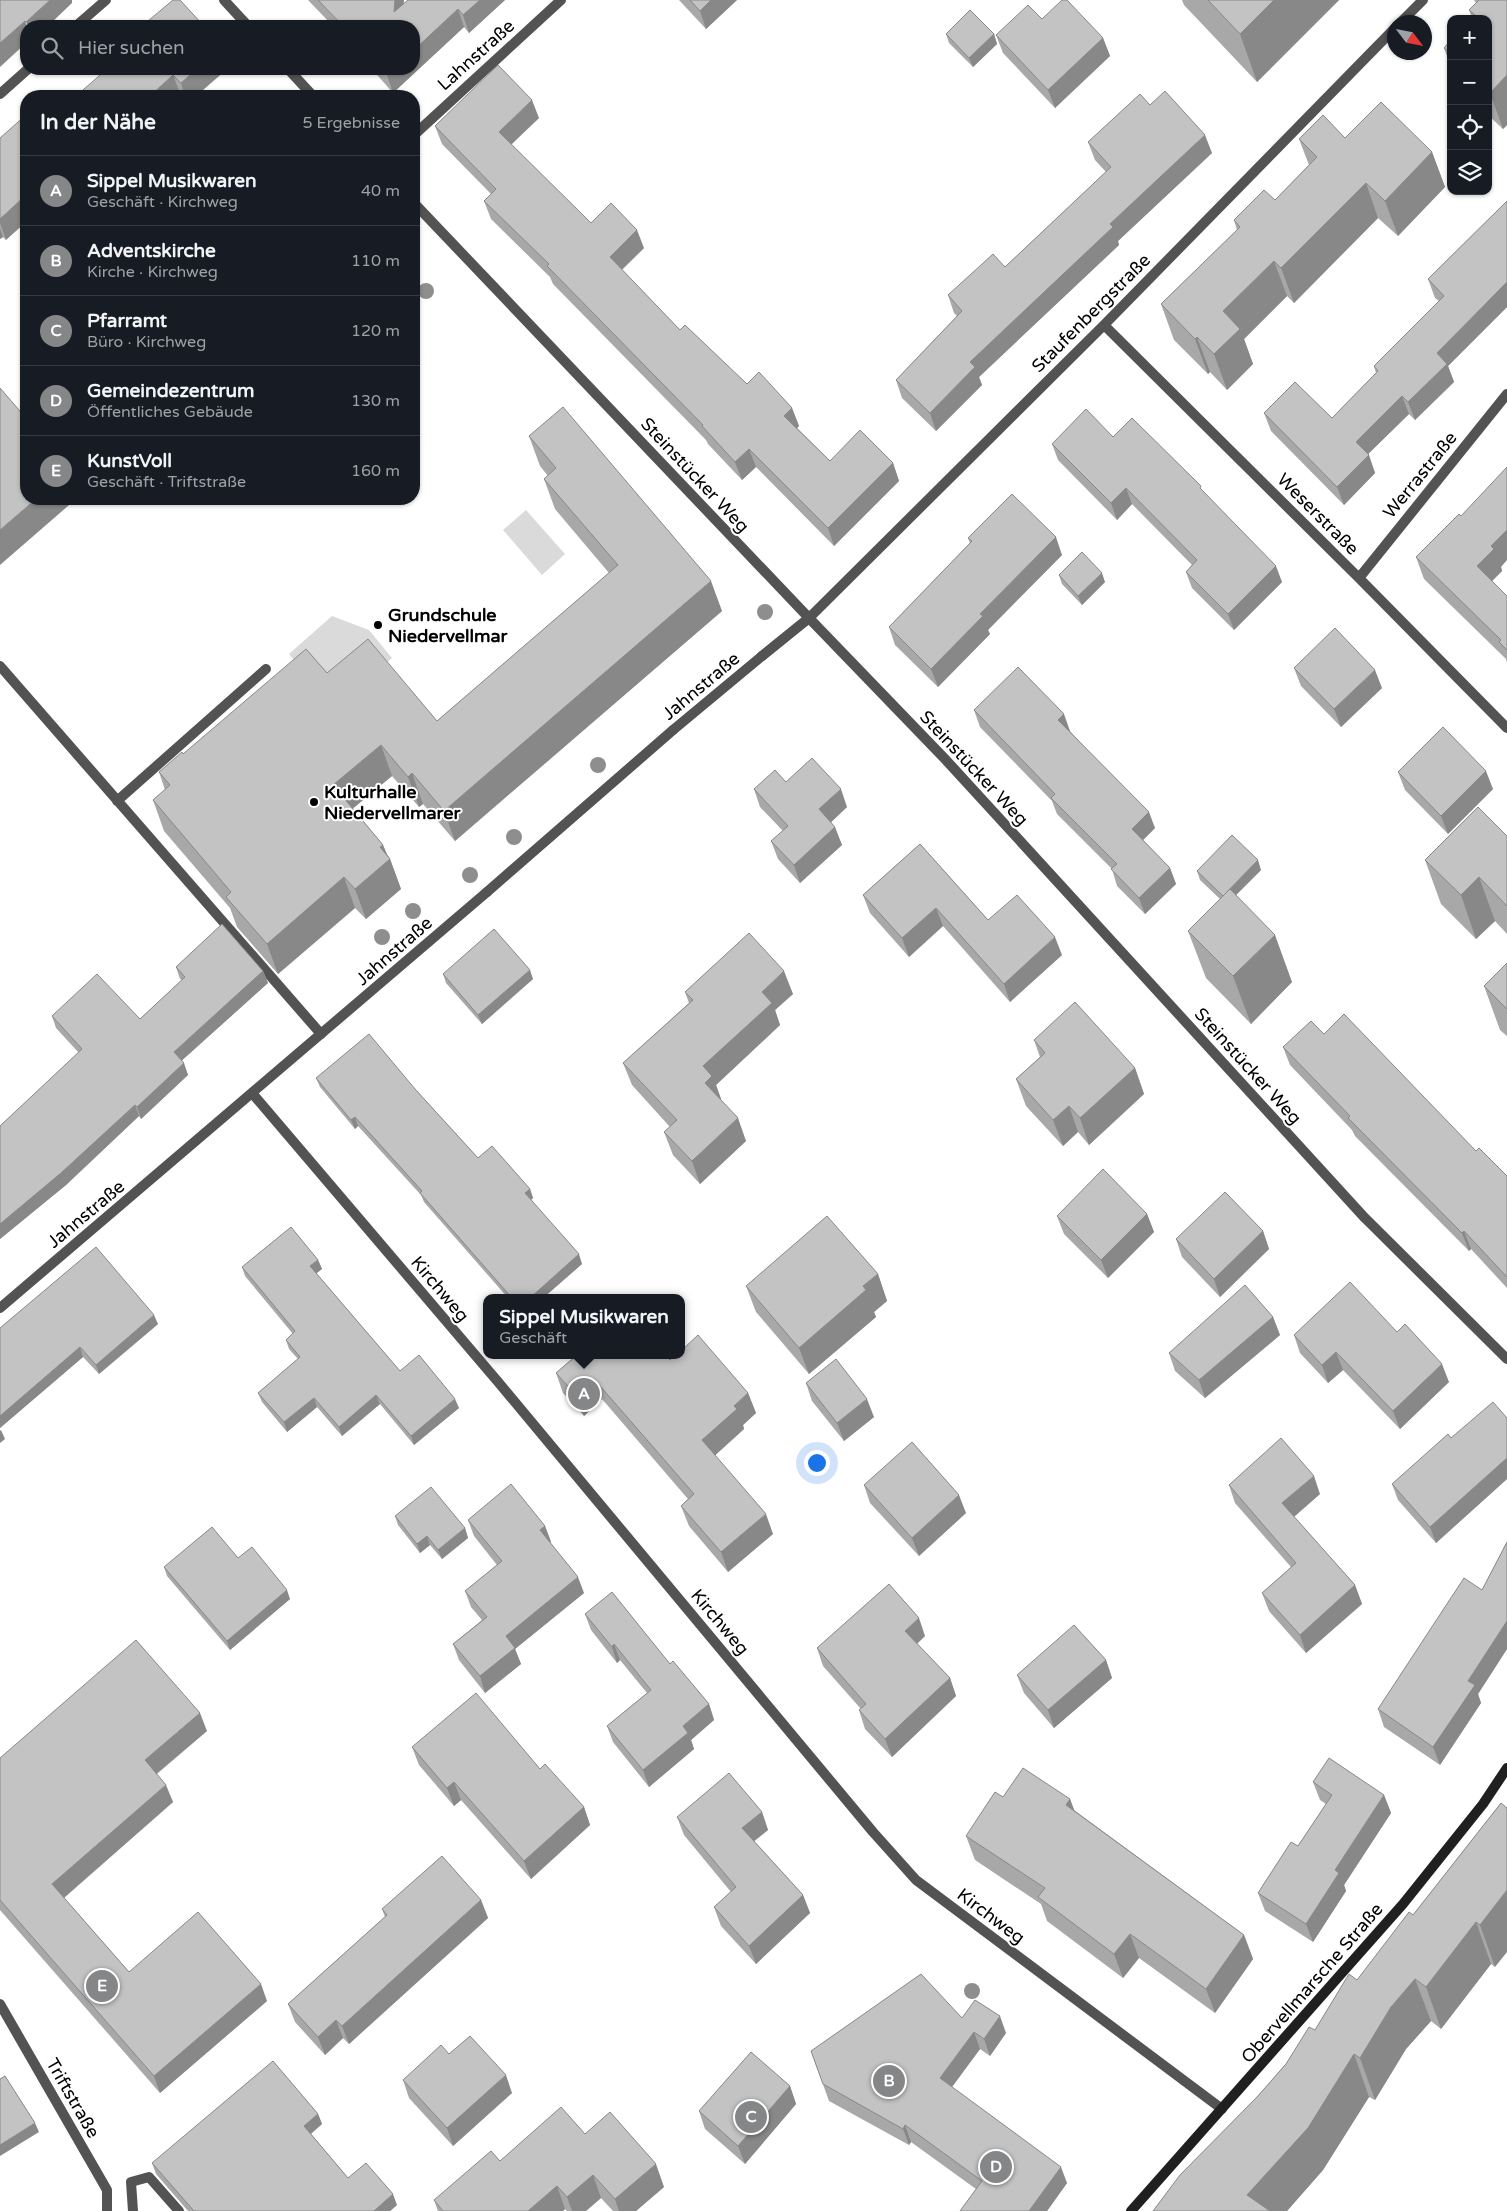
<!DOCTYPE html>
<html lang="de">
<head>
<meta charset="utf-8">
<style>
	:root { --surface:#171b24; --page:#20242c; --text:#f1f3f6; --muted:#9ea1a6; --line:#363941; --accent:#858687 }
	body { margin:0; font-family:"Varela Round",sans-serif; background:var(--page); color:var(--text) }
	.controls { position:absolute; right:15px; top:15px; display:grid; overflow:hidden; border-radius:10px; box-shadow:0 1px 4px #0004 }
	.controls button { width:45px; height:45px; display:grid; place-items:center; padding:0; border:0; border-bottom:1px solid var(--line); background:var(--surface); color:var(--text); font:25px sans-serif }
	.compass { position:absolute; left:1387px; top:15px; width:45px; height:45px; border-radius:50%; background:var(--surface); box-shadow:0 1px 4px #0004; rotate:122deg }
	.you { position:absolute; left:816px; top:1462px; width:18px; height:18px; margin:-12px; border:4px solid #fff; border-radius:50%; background:#1a73e8; box-shadow:0 0 0 8px #1a73e833 }
	.badge { display:grid; place-items:center; width:32px; height:32px; border-radius:50%; background:var(--accent); color:#fff; font-size:16px; font-weight:700 }
	.pin { position:absolute; translate:-50% -50%; border:2px solid #fff; box-shadow:0 1px 5px #0006 }
	.popup { position:absolute; left:483px; top:1294px; width:202px; height:65px; box-sizing:border-box; display:grid; place-content:center; border-radius:10px; background:var(--surface); filter:drop-shadow(0 1px 4px #0005); font-size:16px; white-space:nowrap; color:var(--muted) }
	.popup b { font-size:19px; color:var(--text) }
	.popup::after { content:''; position:absolute; left:50%; top:100%; margin-left:-10px; border:10px solid transparent; border-top-color:var(--surface) }
	.list { margin:0; padding:0; list-style:none }
	h2 { display:flex; justify-content:space-between; align-items:center; height:65px; margin:0; padding:0 20px; font-size:21px }
	h2 small { font-size:16px; font-weight:400; color:var(--muted) }
	.list li { display:grid; grid-template-columns:32px 1fr auto; gap:15px; align-items:center; box-sizing:border-box; height:70px; padding:0 20px; border-top:1px solid var(--line) }
	.list b { display:block; font-size:19px; white-space:nowrap }
	.list p { margin:0; font-size:16px; white-space:nowrap; color:var(--muted) }
	.list em { font-size:16px; font-style:normal; color:var(--muted) }
	.icon { flex:none; width:28px; height:28px; fill:none; stroke:currentColor; stroke-width:2; stroke-linecap:round; stroke-linejoin:round }
	.map { position:relative; flex:none; width:1507px; height:2211px; overflow:hidden }
	.search { position:absolute; background:var(--surface); box-shadow:0 1px 4px #0004; left:20px; top:20px; width:400px; height:55px; display:flex; align-items:center; gap:12px; box-sizing:border-box; padding:0 18px; border-radius:20px; color:var(--muted); font-size:19px }
	.panel { position:absolute; background:var(--surface); box-shadow:0 1px 4px #0004; left:20px; top:90px; width:400px; height:415px; border-radius:20px }
	.map>svg:first-child { display:block }
	.green { fill:#dadada }
	.lines { fill:none; stroke-linecap:round; stroke-linejoin:round }
	.lane { stroke:#535353; stroke-width:10 }
	.street { stroke:#535353; stroke-width:10 }
	.secondary { stroke:#202020; stroke-width:10 }
	.tree { fill:#8e8e8e }
	.wall { fill:#a8a8a8 }
	.shaded-wall { fill:#888 }
	.building { fill:#c3c3c3; stroke:#888 }
	.poi-dot { fill:#000; stroke:#fff; stroke-width:2 }
	.labels { text-anchor:middle; dominant-baseline:central; stroke-width:4; stroke-linejoin:round; paint-order:stroke }
	.street-label { font-size:18px; fill:#000; stroke:#fff }
	.poi-label { font-size:18px; font-weight:bold; fill:#000; stroke:#fff; text-anchor:start }
</style>
</head>
<body>
<div class="map">
<svg width="1507" height="2211" viewBox="0 0 1507 2211">
	<rect width="100%" height="100%" fill="#fff"/>
	<path class="green" d="M526,510l39,44 -23,21 -39,-45z
		M332,616l37,14 23,28 -54,46 -25,-21 -24,-29z"/>
	<g class="lines">
		<path class="lane" d="M762,656l47,-38
			M0,666l321,368
			M117,801l149,-132
			M487,892l186,-162"/>
		<path class="street" d="M224,0l24,26
			M1401,22l22,-22
			M76,26l30,-26
			M288,69l25,27
			M0,94l28,-25
			M414,135l147,-135
			M414,203l395,415 137,142 419,458 142,141
			M1104,325l255,253 148,150
			M1359,578l148,-184
			M809,618l295,-293 290,-296
			M673,730l89,-74
			M252,1093l247,290 374,449 43,48 306,229
			M0,1308l487,-416
			M0,2004l107,186v21
			M133,2211l-2,-29 18,-5 30,34"/>
		<path class="secondary" d="M1131,2211l272,-307 80,-100 24,-36"/>
	</g>
	<g class="tree">
		<circle cx="426" cy="291" r="8"/>
		<circle cx="765" cy="612" r="8"/>
		<circle cx="598" cy="765" r="8"/>
		<circle cx="514" cy="837" r="8"/>
		<circle cx="470" cy="875" r="8"/>
		<circle cx="413" cy="911" r="8"/>
		<circle cx="382" cy="937" r="8"/>
		<circle cx="972" cy="1991" r="8"/>
	</g>
	<path class="wall" d="M308,0h96l-1,4 5,-4h97l-36,33 -5,-6 -71,66 -21,-24h42v-43h-81z
		M679,0h58l-31,29z
		M1182,0h157l-82,82 -73,-77z
		M1474,0h33v125l-4,4 -15,-14v-96l-16,-1 -3,-8 7,-7z
		M1042,19l61,19 7,18 -55,52 -52,-55 -7,-18z
		M946,34h48l3,10 -24,23 -24,-24z
		M1451,40v27l-7,-19z
		M107,69h120l-31,27h-15z
		M1150,105l62,48 -94,88 1,4 -140,132 3,8 -46,46 -34,-33 -6,-18 61,-64 -3,-3 -6,-18 57,-28 101,-95 -11,-12 -7,-18z
		M539,118l-28,27 80,78 53,25 -22,22 58,60 67,54 45,24 7,18 -2,2 33,33 63,2 6,18 -65,65 -78,-79 -14,13 -34,-36 -2,-4 -153,-156 -3,-7 -59,-58 -7,-18 7,-7 -49,-50 -7,-18z
		M0,138l6,102 -3,-3 -3,2z
		M1345,138l87,14 13,35 -47,49 -20,-18 -84,85 -7,-7 -43,43 9,25 -26,26 -17,-18 -2,2 -34,-34 -13,-36 76,-74 -3,-10 41,-20 34,-35 -10,-26z
		M1507,201v106l-59,59 6,16 -39,38 -6,-6 -41,40 7,19 -31,32 -73,-74 -7,-18 68,5 44,-45 -2,-7 65,-65 -4,-3 -7,-19z
		M529,436l193,175 -267,230 -32,-37 -4,3 -27,-31 -40,32 31,37 4,9 3,5 11,30 -35,30 -11,-11 -77,66 -41,-47 -7,-19 -66,-77 -11,-31 12,-10 -6,-18 24,-18 144,-81 110,48 172,-148 -54,-64 -11,-30 4,-3 -8,-10z
		M1113,437l90,55 79,90 -48,48 -42,-42 -6,-16 6,-7 -60,-61 -15,16 -59,-60 -6,-16z
		M1461,516l40,51 1,4 -10,10 15,15v67l-1,-4 -82,-80 -8,-22z
		M968,538l94,17 -74,75 2,4 -52,53 -43,-42 -6,-18 81,-84z
		M1059,575l46,7 -23,23 -20,-21z
		M1294,668l88,20 -41,39 -40,-41z
		M974,710l96,21 85,97 -12,12 27,28 6,16 -31,30 -28,-28 -5,-17 -55,-55 -5,-13 -72,-74z
		M1398,772l95,17 -45,45 -43,-44z
		M786,782l61,25 -16,15 11,23 -42,38 -22,-24 -7,-18 12,-10 -23,-24 -6,-18z
		M1507,836v98l-12,-13 -19,18 -35,-35 -16,-44z
		M920,844l68,76 74,35 -52,47 -67,-76 -34,31 -39,-44 -7,-18z
		M1261,870l-25,25 56,87 -41,42 -45,-46 -18,-47 32,-32 -20,-19 -3,-9z
		M1507,963v73l-7,-6 -16,-44z
		M176,967l87,4 5,12 -86,77 6,15 -47,44 -2,-3 -73,69 -66,54v-113l79,-73 -23,-25 -4,-12 88,3 42,-39 -2,-1z
		M443,974l90,5 -51,45 -36,-41z
		M685,992l108,2 -18,16 5,15 -64,60 5,14h-1l26,42 -46,43 -27,-29 -9,-23 6,-5 -38,-42 -9,-22 66,-60z
		M1324,1034l152,117 31,25v112l-36,-39 -2,2 -114,-115 -3,-6 -62,-65 -7,-18z
		M1034,1040l101,28 9,26 -55,51 -11,-13 -15,14 -37,-40 -10,-27 24,-22z
		M316,1078l99,11 63,69 52,31 3,9 -2,2 51,64 -39,34h-35l-84,-96 -3,-7 -63,-69 -3,3 -35,-42z
		M1147,1214l7,18 -46,46 -44,-44 -7,-18z
		M1263,1231l6,18 -49,48 -38,-40 -6,-18z
		M318,1260l4,9 -6,4 84,98 59,37 -45,37 -34,-41 -38,32 -25,-29 -30,25 -25,-30 -4,-9 40,-34 -9,-10 -3,-9 7,-6 -48,-58 -3,-9z
		M878,1274l9,27 -13,11 2,5 -67,57 -53,-62 -10,-26z
		M1273,1317l7,18 -75,63 -30,-27 -6,-18z
		M158,1324l-59,50 -16,-17 -83,71v-100z
		M1294,1335l155,47 -49,47 -57,-59 -15,13 -28,-30z
		M573,1355h92l5,5 78,33 8,20 -13,12 1,4 -29,26 58,79 -45,38 -39,-46 -8,-20 7,-7 -86,-100 -18,17 -21,-23 -7,-20 18,-16z
		M806,1383l68,34 -30,24 -32,-40z
		M1507,1418v61l-71,64 -38,-43 -6,-16z
		M864,1485l102,28 -47,43 -49,-53z
		M1229,1485l91,9 -26,23 61,68 7,19 -56,49 -37,-42 -7,-18 29,-26 -56,-64z
		M395,1516l70,12 3,10 -26,21 -12,-14 -10,8 -22,-28z
		M468,1520l77,6 6,16h-1l34,51 -69,56 6,15 -36,29 -26,-33 -6,-16 29,-24 -11,-13 -6,-16 32,-26 -23,-29z
		M1507,1542v107l-29,45 3,9 -41,62 -56,-38 -6,-18 104,-119z
		M238,1558l52,41 -60,51 -63,-74 -3,-9z
		M585,1614l85,50 39,40 5,16 -23,20 3,9 -45,38 -36,-45 -6,-16 40,-33 -27,-33 -3,3 -26,-33z
		M925,1636l-8,8 33,34 6,18 -64,61 -27,-28 -6,-19 2,-1 -38,-43 -6,-18z
		M1106,1660l6,18 -58,50 -30,-35 -7,-18z
		M207,1731l-50,43 16,28 -109,96 65,74 138,29 -107,92 -160,-183v-152z
		M412,1747l172,60 6,18 -59,54 -70,-79 -7,6 -35,-41z
		M1313,1782l71,13 7,18 -47,72 2,6 -33,51 -48,-31 -7,-18 40,-47 28,-42 -6,-4z
		M1070,1799l4,11 170,125 9,24 -38,54 -76,-55 -16,20 -76,-57 -6,-17 -66,-44 -9,-24z
		M1501,1803l-6,164 -4,-3 -50,65 -10,-8 -25,28 -31,51 -6,-3 -46,73 -36,41h-134l104,-114 58,-67 98,-115z
		M762,1812l6,18 -14,11 49,54 7,18 -54,51 -35,-38 -7,-19 17,-15 -47,-57 -7,-18z
		M481,1900l7,18 -139,126 -6,-6 -18,17 -30,-33 -7,-18 97,-87 -3,-8z
		M962,2018l44,15 -16,23 -10,-7 -28,38 115,96 -20,28h-87l16,-22 -65,-47 -2,3 -80,-44 -18,-50z
		M449,2054l63,39 -59,53 -44,-48 -6,-18z
		M790,2086l6,18 -51,60 -40,-35 -6,-18z
		M318,2114l4,10 -11,10 37,44 49,27 -7,6h-202l-32,-37 -4,-11z
		M585,2134l79,53 -28,24h-23l-12,-13 -15,13h-19l-2,-2 -2,2h-125l-4,-11 66,-39z"/>
	<path class="shaded-wall" d="M50,0h22v3l-24,23h-20l-2,-4z
		M395,0h9l-3,26 -7,-14z
		M480,0h25l-36,33 -6,-18z
		M711,0h26l-31,29 -6,-18z
		M1274,0h65l-82,82 -17,-48z
		M458,9l6,18 -71,66 -6,-18 7,-6h20v-19z
		M25,21l2,5h-1v17l-26,24v-24z
		M994,34l3,10 -24,23 -4,-9z
		M1103,38l7,18 -55,52 -7,-18z
		M197,69h30l-31,27h-11l-4,-13z
		M173,75l8,21h-31z
		M1507,75v50l-4,4 -13,-36z
		M532,100l7,18 -34,32 -6,-18z
		M1205,135l7,18 -94,88 1,4 -140,132 3,8 -46,46 -6,-18 40,-51 140,-138z
		M1432,152l13,35 -47,49 -13,-35z
		M1366,183l12,35 -84,85 -13,-35z
		M26,195v27l-20,18 -6,-17v-4z
		M0,228l3,9 -3,2z
		M637,230l7,18 -28,27 -6,-18z
		M1274,261l13,35 -43,43 9,25 -26,26 -13,-36 9,-43z
		M1507,282v25l-59,59 6,16 -39,38 -7,-18 29,-49z
		M414,315l5,15 -5,4z
		M1197,337l13,35 -2,2 -13,-35z
		M1402,396l7,18 -47,46 -6,-18z
		M792,408l7,18 -8,8 -7,-18z
		M749,449l7,18 -14,13 -7,-18z
		M1369,455l6,18 -31,32 -7,-18z
		M893,463l6,18 -65,65 -6,-18z
		M1126,488l6,16 -15,16 -6,-17z
		M36,499h40l-76,66v-35z
		M1507,530v30l-6,7 1,4 -17,17 -8,-22 14,-20z
		M1056,537l6,18 -74,75 2,4 -52,53 -7,-18 49,-55z
		M1276,566l6,16 -48,48 -6,-16z
		M1102,573l3,9 -23,23 -4,-9z
		M711,581l11,30 -267,230 -11,-30z
		M1375,670l7,18 -41,39 -7,-18z
		M1064,714l6,17 -5,6 -7,-17z
		M381,745l11,31 -48,40 -11,-31z
		M1486,771l7,18 -45,45 -7,-18z
		M412,773l11,31 -4,3 -11,-30z
		M841,789l6,18 -21,20 -7,-18z
		M1149,812l6,16 -17,17 -6,-16z
		M835,827l7,18 -42,38 -6,-18z
		M383,845l6,15 1,-1 11,30 -35,30 -11,-30 25,-42z
		M1258,860l3,10 -35,35 -3,-9z
		M1170,868l6,16 -31,30 -6,-16z
		M344,877l11,31 -77,66 -11,-30z
		M1479,877l16,44 -19,18 -15,-44z
		M936,908l7,18 -34,31 -7,-19z
		M1275,935l17,47 -41,42 -18,-48z
		M1055,937l7,18 -52,47 -6,-18z
		M530,970l3,9 -51,45 -4,-9z
		M263,971l5,12 -90,81 -4,-12z
		M784,971l9,23 -18,16 5,15 -64,60 5,14 -8,6 -8,-22 -2,-17 59,-74z
		M184,1063l4,12 -47,44 -4,-12z
		M1135,1068l9,26 -55,51 -9,-27z
		M135,1105l4,11 -73,69 -66,54v-15z
		M1069,1106l9,26 -15,14 -10,-26z
		M355,1117l3,9 -3,3 -4,-9z
		M738,1118l8,23 -46,43 -8,-23z
		M530,1189l3,9 -5,4 -3,-9z
		M1147,1214l7,18 -46,46 -7,-18z
		M1263,1231l6,18 -49,48 -6,-18z
		M1464,1231l7,18 -2,2 -7,-18z
		M579,1254l3,10 -39,34h-13z
		M318,1260l4,9 -9,7 -3,-10z
		M878,1274l9,27 -13,11 2,5 -67,57 -10,-26 64,-62z
		M154,1315l4,9 -59,50 -3,-9z
		M1273,1317l7,18 -75,63 -6,-18z
		M80,1347l3,10 -83,71v-12z
		M1336,1352l7,18 -15,13 -6,-18z
		M1442,1364l7,18 -49,47 -7,-18z
		M594,1379l8,20 -18,17 -8,-21z
		M748,1393l8,20 -13,12 1,4 -34,31 -8,-20 32,-34z
		M376,1395l4,9 -38,32 -3,-9z
		M314,1398l3,9 -30,25 -3,-10z
		M455,1399l4,9 -45,37 -3,-9z
		M867,1399l7,18 -30,24 -7,-18z
		M1,1430l4,9 -5,4v-12z
		M1507,1458v21l-71,64 -6,-16z
		M1314,1476l6,18 -31,27 -7,-18z
		M959,1495l7,18 -47,43 -7,-18z
		M766,1514l7,20 -45,38 -7,-20z
		M545,1526l6,16 -5,4 -6,-16z
		M465,1528l3,10 -26,21 -4,-9z
		M427,1536l3,9 -10,8 -3,-9z
		M578,1577l6,16 -69,56 6,15 -36,29 -5,-17 26,-40z
		M1355,1585l7,19 -56,49 -6,-18z
		M287,1590l3,9 -60,51 -3,-9z
		M919,1618l6,18 -14,13 -6,-18z
		M1507,1621v28l-29,45 3,9 -41,62 -7,-18 35,-66z
		M614,1644l6,16 -3,3 -5,-16z
		M1106,1660l6,18 -58,50 -6,-18z
		M950,1678l6,18 -64,61 -7,-18z
		M709,1704l5,16 -23,20 3,9 -45,38 -6,-17 40,-44z
		M200,1713l7,18 -56,47 -6,-18z
		M454,1782l7,18 -7,6 -7,-18z
		M166,1785l7,17 -114,100 -7,-18z
		M1384,1795l7,18 -47,72 2,6 -33,51 -7,-18 29,-54z
		M1070,1799l9,24 -13,-18z
		M584,1807l6,18 -59,54 -7,-18z
		M762,1812l6,18 -20,16 -6,-18z
		M1507,1890v62l-12,15 -15,-42z
		M803,1895l7,18 -54,51 -7,-18z
		M481,1900l7,18 -139,126 -7,-18z
		M1476,1922l15,42 -50,65 -15,-42z
		M1130,1934l9,24 -16,20 -9,-24z
		M1244,1935l9,24 -38,54 -9,-24z
		M1415,1979l16,42 -25,28 -31,51 -15,-42 31,-51z
		M261,1984l6,17 -107,92 -6,-17z
		M1000,2016l6,17 -16,23 -6,-17z
		M336,2020l7,18 -18,17 -7,-18z
		M974,2032l6,17 -34,46 -6,-17z
		M1354,2054l15,43 -46,73 -36,41h-34l-6,-16z
		M506,2075l6,18 -59,53 -6,-18z
		M790,2086l6,18 -51,60 -7,-18z
		M318,2114l4,10 -14,12 -4,-10z
		M35,2123l4,9 -39,24v-11z
		M905,2125l6,17 -2,3 -6,-16z
		M656,2164l8,23 -28,24h-17l-4,-12z
		M1061,2167l6,16 -20,28h-18z
		M593,2175l8,23 -15,13h-14l-5,-14z
		M557,2186l8,23 -2,2h-35z
		M393,2194l4,11 -7,6h-16z"/>
	<path class="building" d="M0,0h50l-24,22 -1,-1 -25,22z
		M173,0h7l24,26h-62z
		M318,0h77l-1,12 14,-12h72l-17,15 -5,-6 -44,41v-24h-71z
		M690,0h21l-11,11z
		M1062,0h5l36,38 -55,52 -52,-55 32,-30 14,14z
		M1208,0h66l-34,34z
		M1479,0h28v75l-17,18 -2,-2v-72h-17l4,-4 -6,-5z
		M970,10l24,24 -25,24 -23,-24z
		M1451,40v14l-7,-6z
		M498,65l34,35 -33,32 92,91 20,-20 26,27 -27,27 70,73 5,-5 62,59 12,-12 33,36 -8,8 46,45 30,-31 33,33 -65,65 -79,-79 -14,13 -33,-36 1,-1 -156,-159 2,-2 -65,-63 12,-12 -61,-63z
		M107,69h90l-16,14 -8,-8 -23,21h-74z
		M381,69h13l-7,6z
		M1165,91l40,44 -95,89 3,3 -143,135 5,5 -45,46 -34,-33 66,-69 -14,-16 45,-41 12,13 106,-100 -23,-25 52,-48 10,11z
		M1381,102l51,50 -47,49 -19,-18 -85,85 -7,-7 -51,50 17,18 -26,25 -17,-17 -2,2 -34,-35 79,-77 -6,-7 30,-30 11,10 42,-43 -18,-18 24,-24 22,23z
		M26,115v80l-26,24v-81z
		M1507,201v81l-70,71 10,11 -39,38 -6,-6 -46,46 13,13 -32,32 -73,-74 31,-31 37,36 46,-47 -4,-5 70,-70 -16,-17z
		M0,388l26,30v81h10l-36,31z
		M563,407l148,174 -267,230 -32,-38 -4,4 -27,-32 -48,40 50,60 -3,2 10,12 -35,30 -11,-12 -77,67 -41,-47 5,-5 -78,-92 17,-15 -11,-13 23,-20 1,2 123,-105 21,24 41,-34 69,82 181,-156 -74,-86 12,-11 -27,-32z
		M1086,409l27,28 19,-19 69,68 -1,2 76,78 -48,48 -42,-42 11,-12 -71,-72 -15,15 -59,-59z
		M1507,467v63l-16,16 3,3 -17,17 30,30v54l-8,-8 2,-2 -85,-83 43,-43 2,2z
		M1012,494l44,43 -76,77 3,2 -52,53 -42,-42 83,-86 -4,-3z
		M1082,552l20,21 -24,23 -19,-21z
		M1335,628l40,42 -41,39 -40,-41z
		M1018,667l46,47 -6,6 91,92 -17,17 38,39 -31,30 -28,-29 6,-5 -66,-66 4,-4 -81,-84z
		M1443,727l43,44 -45,45 -43,-44z
		M812,758l29,31 -22,20 16,18 -41,38 -23,-24 17,-15 -34,-37 21,-19 11,12z
		M1478,807l29,29v70l-28,-29 -18,18 -36,-35z
		M1232,835l26,25 -35,36 -26,-25z
		M920,844l68,76 29,-25 38,42 -51,47 -68,-76 -34,30 -39,-43z
		M1230,889l45,46 -42,41 -45,-45z
		M222,924l41,47 -89,81 10,11 -47,44 -2,-2 -74,68 -61,51v-98l82,-77 -30,-33 45,-42 43,45 45,-42 -9,-10z
		M494,929l36,41 -52,45 -35,-41z
		M749,933l35,38 -22,21 10,11 -69,63 9,10 -7,7 33,35 -46,43 -28,-29 13,-12 -54,-57 70,-63 -8,-8z
		M1507,963v46l-23,-23z
		M1075,1002l60,66 -55,50 -11,-12 -16,14 -37,-41 29,-26 -11,-13z
		M1344,1014l132,137 3,-3 28,28v101l-43,-46 -2,2 -114,-115 2,-2 -67,-69 28,-26 13,13z
		M369,1034l46,55 63,69 14,-12 38,43 -5,4 54,61 -49,44h-18l-92,-105 2,-2 -67,-74 -4,3 -35,-42z
		M1103,1169l44,45 -46,46 -44,-44z
		M1225,1192l38,39 -49,48 -38,-40z
		M827,1216l51,58 -15,12 3,4 -67,58 -53,-62z
		M291,1227l27,33 -8,6 90,105 19,-16 36,44 -44,37 -35,-41 -37,32 -25,-29 -30,24 -26,-29 42,-36 -14,-17 9,-9 -53,-64z
		M96,1247l58,68 -58,50 -16,-18 -80,69v-88z
		M1350,1282l47,50 8,-8 37,40 -49,47 -57,-59 -14,13 -28,-30z
		M1245,1285l28,32 -74,63 -30,-27z
		M698,1335l50,58 -14,13 3,3 -35,31 64,74 -45,38 -40,-46 13,-12 -100,-115 -18,16 -20,-22 21,-18h88l5,5 5,-5h7v-5z
		M836,1359l31,40 -30,24 -31,-40z
		M1493,1402l14,16v40l-77,69 -38,-43 56,-50 3,4z
		M1281,1438l33,38 -32,27 73,82 -55,50 -38,-42 34,-30 -67,-78z
		M912,1442l47,53 -47,43 -48,-53z
		M511,1484l34,42 -5,4 38,47 -72,59 9,12 -35,28 -27,-32 34,-27 -22,-26 37,-30 -34,-41z
		M431,1487l34,41 -27,22 -11,-14 -10,8 -22,-28z
		M212,1527l26,31 14,-11 35,43 -60,51 -63,-74z
		M1507,1542v79l-39,60 7,4 -42,62 -55,-38 86,-131 18,12z
		M889,1584l30,34 -14,13 45,47 -65,61 -26,-29 7,-6 -49,-56z
		M612,1592l58,72 3,-3 36,43 -26,22 5,7 -45,37 -36,-44 44,-36 -37,-46 -2,3 -27,-33z
		M1074,1625l32,35 -58,50 -31,-35z
		M136,1640l64,73 -55,47 21,25 -114,99 77,88 69,-60 63,72 -107,92 -154,-176v-142z
		M476,1693l64,76 5,-5 39,43 -60,54 -70,-79 -7,6 -35,-41z
		M1329,1758l55,37 -49,75 4,3 -33,51 -48,-31 33,-51 7,4 34,-51 -19,-13z
		M1023,1768l47,31 -4,6 178,130 -38,54 -76,-55 -16,20 -76,-57 7,-9 -79,-52 29,-44 8,5z
		M729,1773l33,39 -20,16 61,67 -54,51 -35,-39 22,-20 -59,-70z
		M1501,1803l6,5v82l-27,35 -4,-3 -50,65 -11,-8 -24,28 -31,51 -6,-4 -46,74 -61,67 23,16h-117l27,-36 77,-78 29,-33 23,-37 6,3 34,-56 8,6 52,-68 4,3z
		M442,1856l39,44 -139,126 -6,-6 -18,17 -30,-33 99,-89 -5,-6z
		M921,1974l41,44 13,-18 25,16 -16,23 -10,-7 -34,46 121,89 -32,44h-69l22,-30 -77,-56 -2,4 -80,-45 -12,-33z
		M470,2036l36,39 -59,53 -44,-48 38,-35 8,9z
		M751,2052l39,34 -52,60 -39,-35z
		M273,2061l45,53 -14,12 44,52 18,-15 27,31 -19,17h-180l-42,-48z
		M5,2076l30,47 -35,22v-66z
		M561,2107l24,27 25,-22 46,52 -41,35 -22,-24 -26,22 -10,-11 -29,25h-85l-9,-11 57,-49 9,10z"/>
	<g class="poi-dot">
		<circle cx="378" cy="625" r="5"/>
		<circle cx="314" cy="802" r="5"/>
	</g>
	<g class="labels">
		<g class="street-label">
			<text transform="translate(476 55) rotate(-42)">Lahnstraße</text>
			<text transform="translate(1091 313) rotate(-45)">Staufenbergstraße</text>
			<text transform="translate(695 475) rotate(47)">Steinstücker Weg</text>
			<text transform="translate(1420 475) rotate(-51)">Werrastraße</text>
			<text transform="translate(1318 514) rotate(45)">Weserstraße</text>
			<text transform="translate(701 686) rotate(-40)">Jahnstraße</text>
			<text transform="translate(974 768) rotate(47)">Steinstücker Weg</text>
			<text transform="translate(394 951) rotate(-41)">Jahnstraße</text>
			<text transform="translate(1248 1066) rotate(48)">Steinstücker Weg</text>
			<text transform="translate(86 1214) rotate(-40)">Jahnstraße</text>
			<text transform="translate(440 1289) rotate(50)">Kirchweg</text>
			<text transform="translate(720 1622) rotate(50)">Kirchweg</text>
			<text transform="translate(991 1916) rotate(37)">Kirchweg</text>
			<text transform="translate(1312 1983) rotate(-49)">Obervellmarsche Straße</text>
			<text transform="translate(73 2098) rotate(60)">Triftstraße</text>
		</g>
		<g class="poi-label">
			<text x="388" y="615">Grundschule<tspan x="388" dy="21">Niedervellmar</tspan></text>
			<text x="324" y="792">Kulturhalle<tspan x="324" dy="21">Niedervellmarer</tspan></text>
		</g>
	</g>
</svg>
<div class="controls">
<button>+</button>
<button>−</button>
<button><svg class="icon" aria-label="locate" viewBox="0 0 24 24"><circle cx="12" cy="12" r="6"/><path d="M12 2v4M12 18v4M2 12h4M18 12h4"/></svg></button>
<button><svg class="icon" aria-label="layers" viewBox="0 0 24 24"><path d="M12 4l9 5-9 5-9-5zM3 14l9 5 9-5"/></svg></button>
</div>
<svg class="compass" viewBox="-18 -18 36 36"><path d="M0-13l5 13h-10z" fill="#e53935"/><path d="M0 13l5-13h-10z" fill="#9ea1a6"/></svg>
<div class="you"></div>
<div class="pin badge" style="left:584px;top:1394px">A</div>
<div class="popup"><b>Sippel Musikwaren</b>Geschäft</div>
<div class="pin badge" style="left:889px;top:2081px">B</div>
<div class="pin badge" style="left:751px;top:2117px">C</div>
<div class="pin badge" style="left:996px;top:2167px">D</div>
<div class="pin badge" style="left:102px;top:1986px">E</div>
<div class="search"><svg class="icon" aria-label="search" viewBox="0 0 24 24"><circle cx="10" cy="10" r="6"/><path d="M15 15l6 6"/></svg>Hier suchen</div>
<section class="panel">
<h2>In der Nähe<small>5 Ergebnisse</small></h2>
<ul class="list">
<li><span class="badge">A</span><div><b>Sippel Musikwaren</b><p>Geschäft · Kirchweg</p></div><em>40 m</em></li>
<li><span class="badge">B</span><div><b>Adventskirche</b><p>Kirche · Kirchweg</p></div><em>110 m</em></li>
<li><span class="badge">C</span><div><b>Pfarramt</b><p>Büro · Kirchweg</p></div><em>120 m</em></li>
<li><span class="badge">D</span><div><b>Gemeindezentrum</b><p>Öffentliches Gebäude</p></div><em>130 m</em></li>
<li><span class="badge">E</span><div><b>KunstVoll</b><p>Geschäft · Triftstraße</p></div><em>160 m</em></li>
</ul>
</section>
</div>
</body>
</html>
